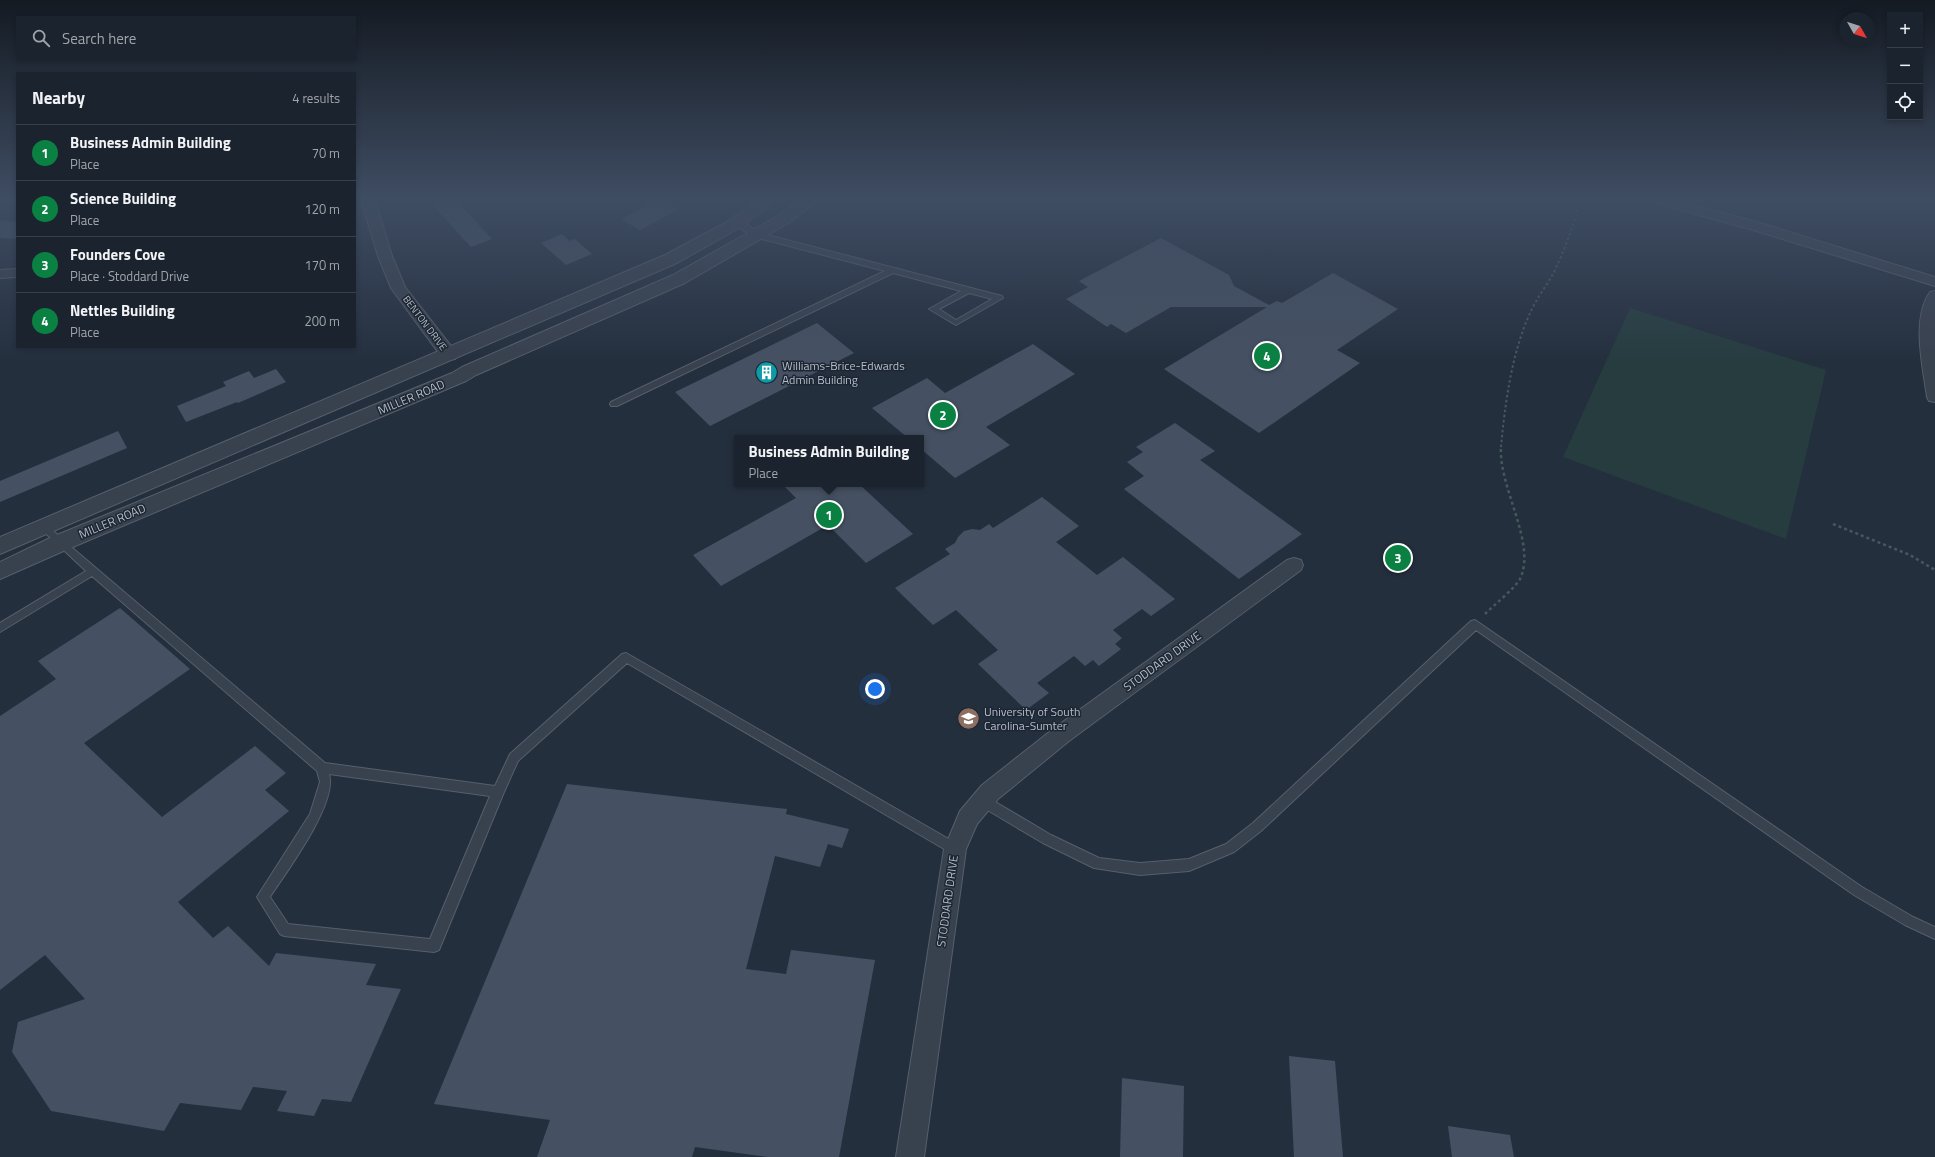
<!DOCTYPE html>
<html lang="en">
<head>
<meta charset="utf-8">
<style>
	:root { --surface:#1b232e; --page:#242b36; --text:#f1f3f6; --muted:#a0a4aa; --line:#39404a; --accent:#0b8043 }
	body { margin:0; font-family:"Titillium Web",sans-serif; background:var(--page); color:var(--text) }
	.controls { position:absolute; right:12px; top:12px; display:grid; overflow:hidden; border-radius:0px; box-shadow:0 2px 6px #0003 }
	.controls button { width:36px; height:36px; display:grid; place-items:center; padding:0; border:0; border-bottom:1px solid var(--line); background:var(--surface); color:var(--text); font:20px sans-serif }
	.compass { position:absolute; left:1839px; top:12px; width:36px; height:36px; border-radius:50%; background:var(--surface); box-shadow:0 2px 6px #0003; rotate:129deg }
	.you { position:absolute; left:875px; top:689px; width:14px; height:14px; margin:-10px; border:3px solid #fff; border-radius:50%; background:#1a73e8; box-shadow:0 0 0 6px #1a73e833 }
	.badge { display:grid; place-items:center; width:26px; height:26px; border-radius:50%; background:var(--accent); color:#fff; font-size:13px; font-weight:700 }
	.pin { position:absolute; translate:-50% -50%; border:2px solid #fff; box-shadow:0 1px 4px #0006 }
	.popup { position:absolute; left:734px; top:435px; width:190px; height:52px; box-sizing:border-box; display:grid; place-content:center; border-radius:0px; background:var(--surface); filter:drop-shadow(0 1px 3px #0005); font-size:13px; white-space:nowrap; color:var(--muted) }
	.popup b { font-size:15px; color:var(--text) }
	.popup::after { content:''; position:absolute; left:50%; top:100%; margin-left:-8px; border:8px solid transparent; border-top-color:var(--surface) }
	.list { margin:0; padding:0; list-style:none }
	h2 { display:flex; justify-content:space-between; align-items:center; height:52px; margin:0; padding:0 16px; font-size:17px }
	h2 small { font-size:13px; font-weight:400; color:var(--muted) }
	.list li { display:grid; grid-template-columns:26px 1fr auto; gap:12px; align-items:center; box-sizing:border-box; height:56px; padding:0 16px; border-top:1px solid var(--line) }
	.list b { display:block; font-size:15px; white-space:nowrap }
	.list p { margin:0; font-size:13px; white-space:nowrap; color:var(--muted) }
	.list em { font-size:13px; font-style:normal; color:var(--muted) }
	.icon { flex:none; width:22px; height:22px; fill:none; stroke:currentColor; stroke-width:2; stroke-linecap:round; stroke-linejoin:round }
	.map { position:relative; flex:none; width:1935px; height:1157px; overflow:hidden }
	.search { position:absolute; background:var(--surface); box-shadow:0 2px 6px #0003; left:16px; top:16px; width:340px; height:44px; display:flex; align-items:center; gap:10px; box-sizing:border-box; padding:0 14px; border-radius:0px; color:var(--muted); font-size:15px }
	.panel { position:absolute; background:var(--surface); box-shadow:0 2px 6px #0003; left:16px; top:72px; width:340px; height:276px; border-radius:0px }
	.map>svg:first-child { display:block }
	.green { fill:#263c3f }
	.building { fill:#455162 }
	.lines { fill:none; stroke-linecap:round; stroke-linejoin:round }
	.service-casing { stroke:#565f6c; stroke-width:2 }
	.minor-casing { stroke:#565f6c; stroke-width:2 }
	.tertiary-casing { stroke:#565f6c; stroke-width:2 }
	.path-far1 { stroke:#44595c; stroke-width:2; stroke-dasharray:2.5 2.5; stroke-linecap:butt }
	.path { stroke:#44595c; stroke-width:2.5; stroke-dasharray:3 3; stroke-linecap:butt }
	.service { fill:#38414e; fill-rule:evenodd }
	.minor { fill:#38414e; fill-rule:evenodd }
	.tertiary { fill:#38414e; fill-rule:evenodd }
	.labels { text-anchor:middle; dominant-baseline:central; stroke-width:3; stroke-linejoin:round; paint-order:stroke }
	.far-street-label { font-size:10px; fill:#b4bcc9; stroke:#1d2633 }
	.poi-label { font-size:12px; fill:#b4bcc9; stroke:#1d2633; text-anchor:start }
	.street-label { font-size:12px; fill:#b4bcc9; stroke:#1d2633 }
</style>
</head>
<body>
<div class="map">
<svg width="1935" height="1157" viewBox="0 0 1935 1157">
	<rect width="100%" height="100%" fill="#242f3e"/>
	<path class="green" d="M1630,308l196,62 -40,169 -223,-82z"/>
	<path class="building" d="M428,200h28l36,39 -21,8z
		M658,200h4l17,9 -39,21 -19,-11z
		M0,220l17,2v17l-17,-1z
		M562,234l8,7 5,-2 17,15 -26,11 -25,-22z
		M1161,238l68,37 5,11 35,19 8,-4 5,2 51,-30 65,36 -61,41 23,13 -101,70 -95,-64 103,-62h-96l-45,26 -15,-9 -4,3 -41,-28 22,-12 -9,-6z
		M817,323l37,30 -144,73 -35,-34z
		M1033,344l42,30 -89,53 24,18 -55,33 -34,-29v-11h-13l-36,-30 55,-30 18,15z
		M276,369l10,13 -48,21 -1,-1 -51,20 -9,-16 49,-20 -3,-4 26,-11 5,7z
		M1175,423l40,28 -15,9 102,74 -63,45 -115,-90 20,-13 -17,-14 16,-10 -7,-5z
		M118,431l9,17 -127,54v-21z
		M782,484h77l54,50 -47,29 -38,-38 -107,61 -28,-31 103,-57z
		M1042,497l37,29 -23,16 41,33 26,-18 52,42 -24,17 -9,-7 -29,21 9,8 -7,6 6,5 -22,17 -6,-6 -8,6 -11,-10 -37,27 12,10 -23,17 -48,-46 20,-14 -42,-40 -23,15 -38,-37 55,-34 -5,-5 10,-6 3,-6 6,-6 8,-2 8,1 9,-6 4,4z
		M120,608l70,61 -106,74 78,74 93,-71 31,27 -21,17 24,21 -111,91 35,36 15,-12 41,40 7,-13 100,11 -10,21 35,4 -50,113 -29,-3 -8,17 -37,-5 10,-20 -34,-4 -12,23 -61,-7 -16,28 -113,-20 -39,-59 6,-30 67,-23 -40,-44 -45,35v-274l56,-37 -18,-18z
		M567,784l220,25 -1,5 63,15 -7,19 -14,-4 -8,23 -45,-11 -29,113 40,5 5,-24 84,10 -36,197h-71l-73,-10 -3,10h-155l13,-37 -116,-16z
		M1289,1056l46,5 8,96h-49z
		M1122,1078l62,8 -1,71h-63z
		M1448,1126l62,9 4,22h-62z"/>
	<g class="lines">
		<defs>
			<path id="service" d="M734,220h6l20,13 242,63 1,2 -47,27 -27,-16 32,-18 -68,-18 -276,133h-6l-1,-2 1,-2 274,-131 -131,-34 -20,-13zM969,293l23,6 -36,21 -17,-11z
				M43,522l3,2 17,16 262,223 170,23 15,-32 112,-100 4,-1 333,192 2,4 -2,4 -4,2 -4,-2 -324,-190 -109,98 -14,31 -65,158 -5,2 -150,-16 -4,-2 -23,-37 53,-83 10,-32 -3,-11 -225,-195 -92,56v-9l86,-52 -46,-43 -2,-2 2,-2zM329,774l161,22 -60,143 -142,-15 -18,-27c17,-26 68,-94 59,-123z
				M1475,620l387,267 51,30 22,10v12l-30,-14 -51,-30 -378,-265 -215,201 -27,21 -45,19 -49,4 -46,-7 -51,-25 -64,-38 -2,-4 2,-4 4,-1 4,1 64,38 48,23 41,5 49,-4 37,-15 27,-21 218,-202z"/>
			<path id="minor" d="M361,200h14l17,56 13,31 50,64 2,4 -2,4 -6,1 -6,-1 -52,-71 -13,-32z
				M1652,200h23l85,23 175,54v9l-185,-57 -96,-26z
				M17,269v8l-17,1v-8z
				M1935,291v111l-6,-1 -2,-4c-4,-30 -16,-78 3,-105z
				M1294,558l7,2 2,5 -2,5 -232,171 -71,58 -21,25 -11,25 -42,308h-28l48,-308 16,-38 22,-26 71,-56 234,-169z"/>
			<path id="tertiary" d="M758,200h19l-38,28 -62,35 -677,291v-17l665,-282 62,-33z
				M800,200h18l-28,22 -105,61 -209,92 -10,6 -398,168 -68,30v-17l52,-25 400,-164 10,-6 211,-92 105,-59z"/>
		</defs>
		<use href="#service" class="service-casing"/>
		<use href="#minor" class="minor-casing"/>
		<use href="#tertiary" class="tertiary-casing"/>
		<path class="path-far1" d="M1501,447c4,-44 11,-96 30,-136 6,-13 15,-25 22,-37 12,-24 20,-49 28,-74"/>
		<path class="path" d="M1833,524l77,31 25,15
			M1485,614c8,-8 30,-26 35,-35 17,-36 -22,-92 -19,-133"/>
		<use href="#service" class="service"/>
		<use href="#minor" class="minor"/>
		<use href="#tertiary" class="tertiary"/>
	</g>
	<linearGradient id="sky" x2="0" y2="1"><stop stop-color="#141a22"/><stop offset="0.55" stop-color="#3f4d63"/><stop offset="1" stop-color="#3f4d63" stop-opacity="0"/></linearGradient>
	<rect width="1935" height="362" fill="url(#sky)"/>
	<defs>
		<symbol id="building-disc" viewBox="-11 -11 22 22"><circle r="9.5" fill="#0f9aa8" stroke="#1d2633"/><path d="M-4-6H4V6H1V3H-1V6H-4ZM-2.5-4.3h1.7v1.8h-1.7ZM.8-4.3h1.7v1.8H.8ZM-2.5-1h1.7V.8h-1.7ZM.8-1h1.7V.8H.8Z" fill="#fff"/></symbol>
		<symbol id="university-disc" viewBox="-11 -11 22 22"><circle r="9.5" fill="#8d6e63" stroke="#1d2633"/><path d="M0-5L7-2L0 1L-7-2ZM-4 1L0 2.5L4 1V4Q0 6-4 4Z" fill="#fff"/></symbol>
	</defs>
	<g fill-rule="evenodd">
		<use href="#building-disc" x="754" y="360" width="25" height="25"/>
		<use href="#university-disc" x="956" y="706" width="25" height="25"/>
	</g>
	<g class="labels">
		<g class="far-street-label">
			<text transform="translate(425 323) rotate(53)">BENTON DRIVE</text>
		</g>
		<g class="poi-label">
			<text x="782" y="365">Williams-Brice-Edwards<tspan x="782" dy="14">Admin Building</tspan></text>
			<text x="984" y="711">University of South<tspan x="984" dy="14">Carolina-Sumter</tspan></text>
		</g>
		<g class="street-label">
			<text transform="translate(411 397) rotate(-23)">MILLER ROAD</text>
			<text transform="translate(112 521) rotate(-23)">MILLER ROAD</text>
			<text transform="translate(1162 661) rotate(-36)">STODDARD DRIVE</text>
			<text transform="translate(947 901) rotate(-82)">STODDARD DRIVE</text>
		</g>
	</g>
</svg>
<div class="controls">
<button>+</button>
<button>−</button>
<button><svg class="icon" aria-label="locate" viewBox="0 0 24 24"><circle cx="12" cy="12" r="6"/><path d="M12 2v4M12 18v4M2 12h4M18 12h4"/></svg></button>
</div>
<svg class="compass" viewBox="-18 -18 36 36"><path d="M0-13l5 13h-10z" fill="#e53935"/><path d="M0 13l5-13h-10z" fill="#a0a4aa"/></svg>
<div class="you"></div>
<div class="pin badge" style="left:829px;top:515px">1</div>
<div class="popup"><b>Business Admin Building</b>Place</div>
<div class="pin badge" style="left:943px;top:415px">2</div>
<div class="pin badge" style="left:1398px;top:558px">3</div>
<div class="pin badge" style="left:1267px;top:356px">4</div>
<div class="search"><svg class="icon" aria-label="search" viewBox="0 0 24 24"><circle cx="10" cy="10" r="6"/><path d="M15 15l6 6"/></svg>Search here</div>
<section class="panel">
<h2>Nearby<small>4 results</small></h2>
<ul class="list">
<li><span class="badge">1</span><div><b>Business Admin Building</b><p>Place</p></div><em>70 m</em></li>
<li><span class="badge">2</span><div><b>Science Building</b><p>Place</p></div><em>120 m</em></li>
<li><span class="badge">3</span><div><b>Founders Cove</b><p>Place · Stoddard Drive</p></div><em>170 m</em></li>
<li><span class="badge">4</span><div><b>Nettles Building</b><p>Place</p></div><em>200 m</em></li>
</ul>
</section>
</div>
</body>
</html>
